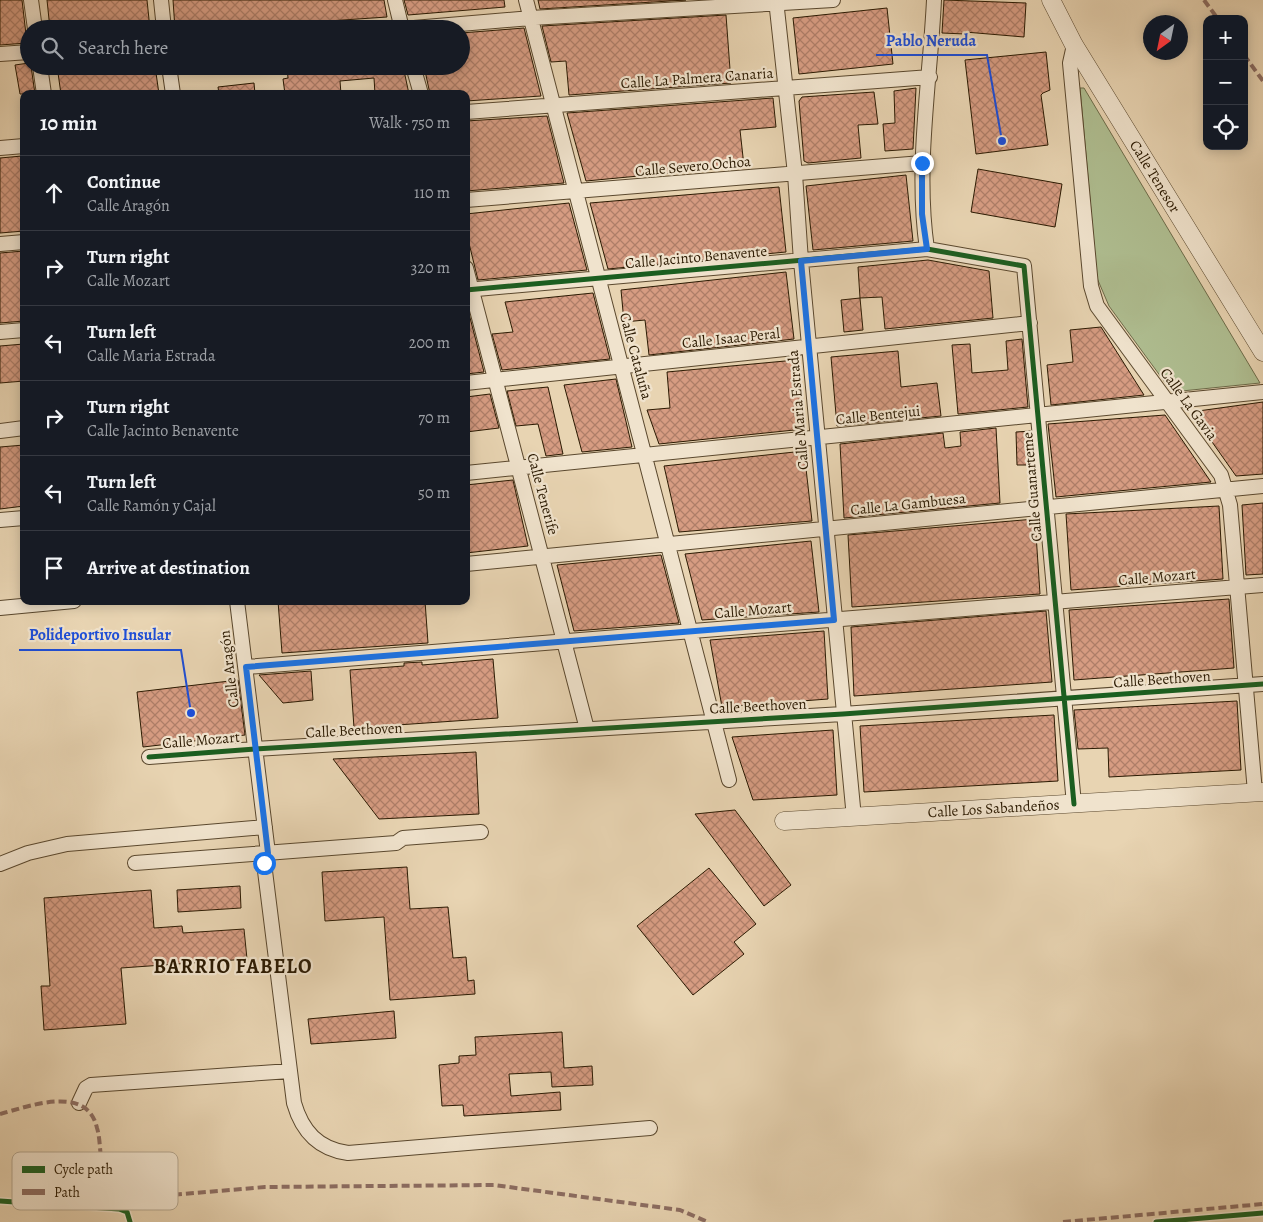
<!DOCTYPE html>
<html lang="en">
<head>
<meta charset="utf-8">
<style>
	:root { --surface:#171b24; --page:#20242c; --text:#f1f3f6; --muted:#9ea1a6; --line:#363941 }
	body { margin:0; font-family:Alegreya,serif; background:var(--page); color:var(--text) }
	.controls { position:absolute; right:15px; top:15px; display:grid; overflow:hidden; border-radius:10px; box-shadow:0 2px 12px #0003 }
	.controls button { width:45px; height:45px; display:grid; place-items:center; padding:0; border:0; border-bottom:1px solid var(--line); background:var(--surface); color:var(--text); font:25px sans-serif }
	.compass { position:absolute; left:1143px; top:15px; width:45px; height:45px; border-radius:50%; background:var(--surface); box-shadow:0 2px 12px #0003; rotate:213deg }
	.stop { position:absolute; width:15px; height:15px; margin:-11px; border:4px solid #1a73e8; border-radius:50%; background:#fff }
	.stop.end { background:#1a73e8; border-color:#fff; box-shadow:0 1px 5px #0008 }
	.list { margin:0; padding:0; list-style:none }
	h2 { display:flex; justify-content:space-between; align-items:center; height:65px; margin:0; padding:0 20px; font-size:21px }
	h2 small { font-size:16px; font-weight:400; color:var(--muted) }
	.list li { display:grid; grid-template-columns:32px 1fr auto; gap:15px; align-items:center; box-sizing:border-box; height:75px; padding:0 20px; border-top:1px solid var(--line) }
	.list b { display:block; font-size:19px; white-space:nowrap }
	.list p { margin:0; font-size:16px; white-space:nowrap; color:var(--muted) }
	.list em { font-size:16px; font-style:normal; color:var(--muted) }
	.icon { flex:none; width:28px; height:28px; fill:none; stroke:currentColor; stroke-width:2; stroke-linecap:round; stroke-linejoin:round }
	.map { position:relative; flex:none; width:1263px; height:1222px; overflow:hidden }
	.search { position:absolute; background:var(--surface); box-shadow:0 2px 12px #0003; left:20px; top:20px; width:450px; height:55px; display:flex; align-items:center; gap:12px; box-sizing:border-box; padding:0 18px; border-radius:28px; color:var(--muted); font-size:19px }
	.panel { position:absolute; background:var(--surface); box-shadow:0 2px 12px #0003; left:20px; top:90px; width:450px; height:515px; border-radius:10px }
	.map>svg:first-child { display:block }
	.park { fill:#afbe91; stroke:#6d6c4a }
	.building { fill:url(#building-cross-hatch); stroke:#2b1a02 }
	.lines { fill:none; stroke-linecap:round; stroke-linejoin:round }
	.minor-casing { stroke:#5a482e; stroke-width:16 }
	.tertiary-casing { stroke:#5a482e; stroke-width:19 }
	.minor { stroke:#f0e3cd; stroke-width:14 }
	.tertiary { stroke:#f0e3cd; stroke-width:18 }
	.quiet { stroke:#8d6e63; stroke-width:4; stroke-dasharray:8 4; stroke-linecap:butt }
	.cycleway-casing { stroke:#f0e3cd; stroke-width:8 }
	.cycleway { stroke:#1b5e20; stroke-width:5 }
	.route { stroke:#1a73e8; stroke-width:6 }
	.labels { text-anchor:middle; dominant-baseline:central; stroke-width:4.5; stroke-linejoin:round; paint-order:stroke }
	.street-label { font-size:15px; fill:#2b1a02; stroke:#f0e3cd }
	.district-label { font-size:20px; font-weight:bold; letter-spacing:1px; fill:#2b1a02; stroke:#f0e3cd }
	.key { fill:#f0e3cd; stroke:#b5a790; stroke-width:1 }
	.key-label { font-size:14px; fill:#2b1a02 }
	.leader { fill:none; stroke:#1d4ed8; stroke-width:2 }
	.callout-dot { fill:#1d4ed8; stroke:#f0e3cd; stroke-width:2 }
	.callout-label { font-size:16px; text-anchor:middle; font-weight:bold; fill:#1d4ed8; stroke:#f0e3cd; stroke-width:4.5; stroke-linejoin:round; paint-order:stroke }
</style>
</head>
<body>
<div class="map">
<svg width="1263" height="1222" viewBox="0 0 1263 1222">
	<defs>
		<pattern id="building-cross-hatch" width="8" height="8" patternUnits="userSpaceOnUse" patternTransform="scale(1.25)"><rect width="8" height="8" fill="#d69c82"/><path d="M0 0l8 8M0 8l8-8" fill="none" stroke="#ae7e68"/></pattern>
	</defs>
	<rect width="100%" height="100%" fill="#e8d4b2"/>
	<filter id="stains"><feTurbulence type="fractalNoise" baseFrequency=".004" numOctaves="4"/><feColorMatrix values="0 0 0 0 .2 0 0 0 0 .09 0 0 0 0 .02 0 0 0 .5 -.17"/></filter>
	<radialGradient id="worn" r=".72"><stop offset=".6" stop-color="#630" stop-opacity="0"/><stop offset="1" stop-color="#630" stop-opacity=".3"/></radialGradient>
	<path class="park" d="M1080,88h4l176,295 -88,9 -63,-86 -12,-28z"/>
	<path class="building" d="M0,0h22l5,43 -27,2z
		M47,0h100l3,29h-100z
		M173,0h211l3,17 -176,12h-36z
		M404,0h100l1,7 -97,8z
		M538,0h148l-146,9z
		M944,0l82,3 -2,34 -59,-5v2l-23,-1z
		M887,8l6,56 -94,10 -6,-56z
		M726,15l5,68 -162,12 -3,-34 -15,1 -9,-36z
		M524,28l17,68 -75,5v-7h-36l-6,-28h37v-33z
		M1046,52l4,38 -7,3 -2,2 7,50 -72,9 -11,-94z
		M29,63v3h2l4,28h-15l-5,-29z
		M57,66h98l4,28h-98z
		M287,66h116l6,28h-34l-1,-16 -34,3 1,13h-56l-2,-15 5,-1z
		M254,83l1,11h-36l-1,-7z
		M916,88l-3,61 -28,2 -2,-27 12,-1 -1,-32z
		M874,92l4,32 -20,1 3,33 -53,5 -4,-2 -5,-60 3,-4z
		M773,98l3,29 -36,3 4,36 -158,15 -19,-68z
		M547,116l17,67 -98,8v-70z
		M22,156l2,75 -24,2v-75z
		M978,169l84,15 -7,43 -84,-15z
		M906,175l7,66 -100,9 -7,-64z
		M779,187l7,65 -178,17 -18,-66z
		M569,203l18,67 -109,10 -12,-49v-17z
		M24,251v70l-24,2v-70z
		M928,260l61,11 4,47 -108,11 -3,-32 -22,1 -2,-31z
		M786,272l8,67 -145,16 -4,-35 -21,2 -3,-32z
		M593,293l17,66 -108,11 -10,-36 21,-2 -8,-30z
		M860,298l3,32 -19,2 -3,-32z
		M466,306h1l17,66 -18,2z
		M1101,327l43,68 -93,10 -4,-40 26,-3 -3,-32z
		M1022,339l6,68 -70,7 -6,-69 18,-1 2,29 36,-3 -2,-29z
		M24,344v37l-24,2v-37z
		M898,351l3,36 36,-4 4,33 -104,10 -6,-69z
		M796,360l8,69 -145,15 -12,-34 23,-2 -3,-36z
		M616,379l16,68 -50,5 -18,-67z
		M548,387l15,67 -17,2 -8,-32 -22,2 -9,-35z
		M490,394l9,34 -33,4v-35z
		M1263,402v72l-27,2 -45,-64z
		M1165,415l46,67 -155,15 -8,-73z
		M996,428l4,75 -156,15 -4,-74 103,-11 2,15 16,-2 -1,-14z
		M1031,431l3,34h-17l-1,-33z
		M24,445v61l-24,3v-62z
		M804,451l8,70 -133,11 -15,-66z
		M513,480l15,66 -62,7v-68z
		M1263,503v71l-17,1 -4,-70z
		M1219,506l4,73 -152,11 -5,-76z
		M1035,519l5,75 -188,13 -4,-72z
		M811,541l8,71 -117,8 -17,-66z
		M661,555l18,68 -105,8 -17,-66z
		M1229,599l5,69 -160,12 -5,-70z
		M278,601h147l3,42 -146,10z
		M1046,611l6,71 -198,14 -3,-69z
		M824,631l4,68 -106,8 -12,-67z
		M493,659l5,59 -144,10 -4,-58 54,-4v-3l18,-1v3z
		M311,671l2,29 -30,3 -24,-28z
		M238,680l7,55 -102,12 -6,-55z
		M1237,701l4,69 -132,7 -1,-29 -30,1 -4,-39z
		M1054,715l4,66 -194,11 -4,-66z
		M833,730l4,65 -84,5 -21,-63z
		M476,752l3,62 -100,5 -46,-60z
		M735,810l56,75 -27,21 -69,-92z
		M407,867l3,42 38,-2 5,51 13,-1 2,24 6,-1 1,14 -85,6 -6,-83 -59,4 -3,-49z
		M709,868l47,56 -22,18 10,12 -51,41 -56,-69z
		M240,886l1,22 -63,4 -1,-22z
		M151,890l3,38 28,-2 1,7 61,-4 3,30 -126,9 5,56 -82,6 -3,-44h9l-6,-88z
		M394,1011l2,27 -85,6 -3,-25z
		M562,1032l2,36 28,-2 1,19 -41,2 -1,-15 -42,2 2,22 49,-4 1,18 -97,6 -1,-11 -21,1 -3,-41 20,-2v-7l17,-1 -1,-18z"/>
	<g class="lines">
		<defs>
			<path id="minor" d="M31,0l4,29
				M161,0l3,29
				M395,0l7,29
				M526,0l203,780
				M776,0l19,174 6,87 53,557
				M402,29l129,-11 302,-18
				M1074,45l-4,18 21,223 6,20 124,169 9,30 25,287
				M0,54l29,-2
				M40,66l4,28
				M169,66l4,28
				M413,66l8,28
				M466,112l464,-35
				M0,148l24,-2
				M466,200l456,-37
				M0,244l24,-2
				M927,249c-12,-82 3,-166 7,-249
				M466,268l121,461
				M466,290l461,-41 97,17 50,538
				M0,332l24,-2
				M466,383l564,-60
				M0,431l24,-3
				M466,473l797,-81
				M0,520l24,-2
				M466,564l797,-78
				M237,601l31,252 -4,10 30,240c8,28 24,46 54,50l302,-25
				M0,608l74,-7
				M246,667l1017,-82
				M149,757l106,-8 588,-35 420,-30
				M135,863l261,-20 7,-5 78,-6
				M0,864l28,-11 39,-9 198,-17
				M79,1103l7,-15 5,-3 199,-14"/>
			<g id="tertiary">
				<path id="s1" d="M1051,0l23,45 189,307"/>
				<path id="s2" d="M784,821l479,-29"/>
			</g>
		</defs>
		<use href="#minor" class="minor-casing"/>
		<use href="#tertiary" class="tertiary-casing"/>
		<use href="#minor" class="minor"/>
		<use href="#tertiary" class="tertiary"/>
		<path class="quiet" d="M1204,0l14,19
			M1244,55l19,26
			M0,1114c30,-8 87,-30 97,14 4,13 2,29 7,42 4,10 13,20 19,29l142,-12 229,-2 186,25 28,12
			M1063,1222l200,-18"/>
		<defs>
			<path id="cycleway" d="M466,290l461,-41 97,17 50,538
				M149,757l106,-8 588,-35 420,-30
				M0,1201l119,8 8,3 3,10
				M1156,1222l107,-9"/>
		</defs>
		<use href="#cycleway" class="cycleway-casing"/>
		<use href="#cycleway" class="cycleway"/>
	</g>
	<g class="lines">
		<path class="route" d="M264,863l4,-10 -22,-186 588,-47 -33,-359 126,-12 -5,-35v-51"/>
	</g>
	<g class="labels">
		<g class="street-label">
			<text transform="translate(697 78) rotate(-4)">Calle La Palmera Canaria</text>
			<text transform="translate(693 166) rotate(-5)">Calle Severo Ochoa</text>
			<text stroke="none"><textPath href="#s1" startOffset="205">Calle Tenesor</textPath></text>
			<text transform="translate(696 257) rotate(-5)">Calle Jacinto Benavente</text>
			<text transform="translate(731 338) rotate(-6)">Calle Isaac Peral</text>
			<text transform="translate(636 356) rotate(75)">Calle Cataluña</text>
			<text transform="translate(1189 404) rotate(54)">Calle La Gavia</text>
			<text transform="translate(798 410) rotate(-95)">Calle Maria Estrada</text>
			<text transform="translate(878 415) rotate(-6)">Calle Bentejui</text>
			<text transform="translate(1032 487) rotate(-95)">Calle Guanarteme</text>
			<text transform="translate(543 494) rotate(75)">Calle Tenerife</text>
			<text transform="translate(908 504) rotate(-6)">Calle La Gambuesa</text>
			<text transform="translate(1157 577) rotate(-5)">Calle Mozart</text>
			<text transform="translate(753 610) rotate(-5)">Calle Mozart</text>
			<text transform="translate(229 669) rotate(-97)">Calle Aragón</text>
			<text transform="translate(1162 679) rotate(-4)">Calle Beethoven</text>
			<text transform="translate(758 706) rotate(-3)">Calle Beethoven</text>
			<text transform="translate(354 730) rotate(-3)">Calle Beethoven</text>
			<text transform="translate(201 740) rotate(-5)">Calle Mozart</text>
			<text stroke="none"><textPath href="#s2" startOffset="210">Calle Los Sabandeños</textPath></text>
		</g>
		<g class="district-label">
			<text x="233" y="966">BARRIO FABELO</text>
		</g>
	</g>
	<rect x="12" y="1152" width="166" height="58" rx="8" class="key"/>
	<rect x="22" y="1166" width="23" height="7" fill="#1b5e20"/>
	<rect x="22" y="1189" width="23" height="6" fill="#8d6e63"/>
	<g class="key-label">
		<text x="54" y="1174">Cycle path</text>
		<text x="54" y="1197">Path</text>
	</g>
	<path class="leader" d="M1002 141L987 55H876M191 713L181 650H19"/>
	<g class="callout-dot">
		<circle cx="1002" cy="141" r="5"/>
		<circle cx="191" cy="713" r="5"/>
	</g>
	<g class="callout-label">
		<text x="931" y="46">Pablo Neruda</text>
		<text x="100" y="640">Polideportivo Insular</text>
	</g>
	<rect width="100%" height="100%" filter="url(#stains)"/>
	<rect width="100%" height="100%" fill="url(#worn)"/>
</svg>
<div class="controls">
<button>+</button>
<button>−</button>
<button><svg class="icon" aria-label="locate" viewBox="0 0 24 24"><circle cx="12" cy="12" r="6"/><path d="M12 2v4M12 18v4M2 12h4M18 12h4"/></svg></button>
</div>
<svg class="compass" viewBox="-18 -18 36 36"><path d="M0-13l5 13h-10z" fill="#e53935"/><path d="M0 13l5-13h-10z" fill="#9ea1a6"/></svg>
<div class="stop" style="left:264px;top:863px"></div>
<div class="stop end" style="left:922px;top:163px"></div>
<div class="search"><svg class="icon" aria-label="search" viewBox="0 0 24 24"><circle cx="10" cy="10" r="6"/><path d="M15 15l6 6"/></svg>Search here</div>
<section class="panel">
<h2>10 min<small>Walk · 750 m</small></h2>
<ul class="list">
<li><svg class="icon" aria-label="ahead" viewBox="0 0 24 24"><path d="M12 20V5M6 11l6-6 6 6"/></svg><div><b>Continue</b><p>Calle Aragón</p></div><em>110 m</em></li>
<li><svg class="icon" aria-label="right" viewBox="0 0 24 24"><path d="M7 20v-9h11M14 6l5 5-5 5"/></svg><div><b>Turn right</b><p>Calle Mozart</p></div><em>320 m</em></li>
<li><svg class="icon" aria-label="left" viewBox="0 0 24 24"><path d="M17 20v-9H6M10 6l-5 5 5 5"/></svg><div><b>Turn left</b><p>Calle Maria Estrada</p></div><em>200 m</em></li>
<li><svg class="icon" aria-label="right" viewBox="0 0 24 24"><path d="M7 20v-9h11M14 6l5 5-5 5"/></svg><div><b>Turn right</b><p>Calle Jacinto Benavente</p></div><em>70 m</em></li>
<li><svg class="icon" aria-label="left" viewBox="0 0 24 24"><path d="M17 20v-9H6M10 6l-5 5 5 5"/></svg><div><b>Turn left</b><p>Calle Ramón y Cajal</p></div><em>50 m</em></li>
<li><svg class="icon" aria-label="arrive" viewBox="0 0 24 24"><path d="M6 21V4h12l-3 4 3 4H6"/></svg><div><b>Arrive at destination</b></div></li>
</ul>
</section>
</div>
</body>
</html>
